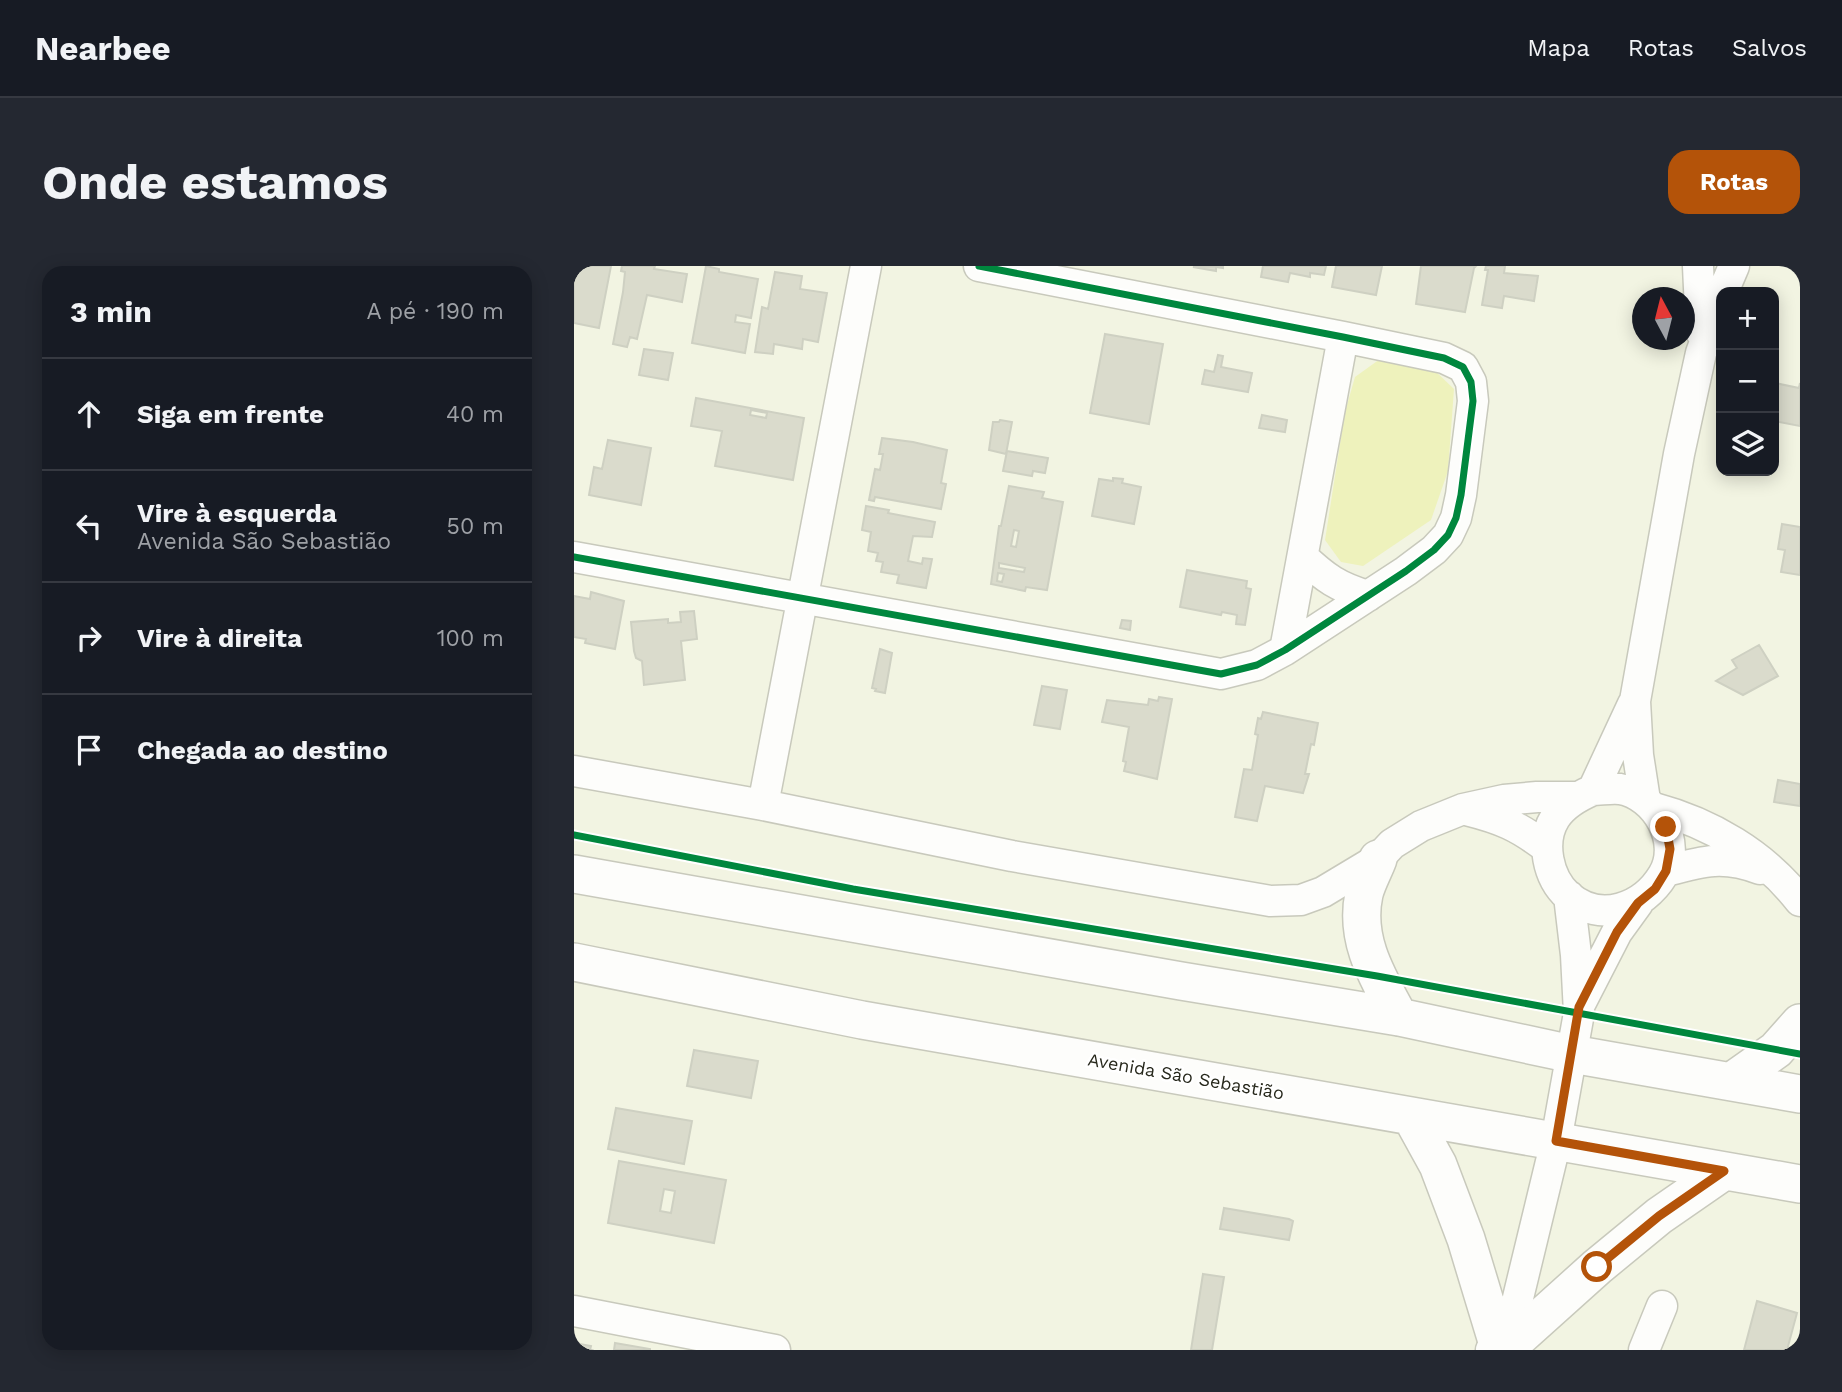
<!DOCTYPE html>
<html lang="pt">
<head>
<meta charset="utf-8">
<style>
	:root { --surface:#171b24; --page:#242831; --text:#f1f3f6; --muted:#9ea1a6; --line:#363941; --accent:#b45309 }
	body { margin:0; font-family:"Work Sans",sans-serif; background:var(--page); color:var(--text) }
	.controls { position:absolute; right:21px; top:21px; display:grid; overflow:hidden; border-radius:14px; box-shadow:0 4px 18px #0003 }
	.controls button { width:63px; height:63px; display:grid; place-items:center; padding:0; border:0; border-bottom:2px solid var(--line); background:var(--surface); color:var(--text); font:35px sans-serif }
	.compass { position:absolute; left:1058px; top:21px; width:63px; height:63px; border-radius:50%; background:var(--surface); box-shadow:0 4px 18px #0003; rotate:353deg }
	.stop { position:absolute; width:21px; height:21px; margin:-16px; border:5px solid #b45309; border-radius:50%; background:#fff }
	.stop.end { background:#b45309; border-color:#fff; box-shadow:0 2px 7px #0008 }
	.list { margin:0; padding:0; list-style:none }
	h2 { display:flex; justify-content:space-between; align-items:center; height:91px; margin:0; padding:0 28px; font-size:30px }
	h2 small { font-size:23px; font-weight:400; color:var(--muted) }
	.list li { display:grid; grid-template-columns:46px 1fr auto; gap:21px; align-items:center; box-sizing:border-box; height:112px; padding:0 28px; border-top:2px solid var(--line) }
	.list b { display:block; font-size:26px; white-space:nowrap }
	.list p { margin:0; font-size:23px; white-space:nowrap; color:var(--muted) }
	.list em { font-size:23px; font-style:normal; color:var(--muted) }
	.icon { flex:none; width:38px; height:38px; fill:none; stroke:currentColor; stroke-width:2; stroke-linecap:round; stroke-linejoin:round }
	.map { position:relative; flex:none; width:1226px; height:1084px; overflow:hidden; border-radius:21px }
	header { display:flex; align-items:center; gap:42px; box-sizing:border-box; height:98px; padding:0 35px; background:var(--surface); border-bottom:2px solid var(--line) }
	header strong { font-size:33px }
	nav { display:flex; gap:38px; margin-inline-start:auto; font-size:24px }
	.intro { display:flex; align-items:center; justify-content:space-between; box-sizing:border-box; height:168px; padding:0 42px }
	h1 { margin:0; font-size:49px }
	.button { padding:18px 32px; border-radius:21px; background:var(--accent); color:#fff; font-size:24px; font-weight:700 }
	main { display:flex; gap:42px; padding:0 42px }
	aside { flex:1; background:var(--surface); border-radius:21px; box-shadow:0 4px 18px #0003 }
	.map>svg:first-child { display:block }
	.green { fill:#eef2bc }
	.building { fill:#dadbcc; stroke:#ced0c2; stroke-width:2; fill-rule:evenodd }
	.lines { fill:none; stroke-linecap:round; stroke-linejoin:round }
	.minor-casing { stroke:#c8c9bc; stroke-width:33 }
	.major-casing { stroke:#c8c9bc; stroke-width:40 }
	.minor { stroke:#fdfdfb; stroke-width:30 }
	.major { stroke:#fdfdfb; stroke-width:37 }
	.cycleway-casing { stroke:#fff; stroke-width:11 }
	.cycleway { stroke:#00873e; stroke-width:7 }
	.route { stroke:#b45309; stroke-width:9 }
	.labels { text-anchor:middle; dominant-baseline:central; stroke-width:5; stroke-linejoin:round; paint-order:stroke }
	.street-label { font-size:18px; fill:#27281c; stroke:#fff }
</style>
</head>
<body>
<header>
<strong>Nearbee</strong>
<nav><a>Mapa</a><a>Rotas</a><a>Salvos</a></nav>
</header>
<div class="intro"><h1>Onde estamos</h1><a class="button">Rotas</a></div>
<main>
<aside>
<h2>3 min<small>A pé · 190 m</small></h2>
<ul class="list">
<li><svg class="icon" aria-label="ahead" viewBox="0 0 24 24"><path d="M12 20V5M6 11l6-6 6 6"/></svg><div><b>Siga em frente</b></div><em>40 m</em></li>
<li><svg class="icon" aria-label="left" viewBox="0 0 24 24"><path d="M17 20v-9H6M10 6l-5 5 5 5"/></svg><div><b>Vire à esquerda</b><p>Avenida São Sebastião</p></div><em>50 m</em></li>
<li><svg class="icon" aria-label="right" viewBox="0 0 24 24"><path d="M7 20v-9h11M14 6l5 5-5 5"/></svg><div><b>Vire à direita</b></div><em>100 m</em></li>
<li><svg class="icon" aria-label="arrive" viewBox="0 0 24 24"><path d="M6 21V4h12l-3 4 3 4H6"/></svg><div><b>Chegada ao destino</b></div></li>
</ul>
</aside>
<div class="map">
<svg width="1226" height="1084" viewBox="0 0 1226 1084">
	<rect width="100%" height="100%" fill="#f2f4e2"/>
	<path class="green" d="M806,93l51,8 23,22 -6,82 -17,49 -68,46 -22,-4 -16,-22 20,-128 10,-35z"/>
	<path class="building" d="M0,0h37l-12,62 -25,-5z
		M48,0h33l-1,3 33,5 -5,28 -35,-7 -10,44 -7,-2 -3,10 -14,-3 10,-52 2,-20 -4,-1z
		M132,0l13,3v3l39,7 -7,39 -15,-3 -1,7 15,2 -5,29 -53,-10z
		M649,0v2l-7,-1v4l-23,-4z
		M689,0h63l-2,9 -14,-2v4l-20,-4 -2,9 -27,-5z
		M762,0h46l-6,29 -44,-8z
		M847,0h55l-2,2 -9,44 -49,-8z
		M912,0h19l-1,7 34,3 -4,25 -30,-5 -2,12 -20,-3 6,-35h-3z
		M201,6l27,4 -2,13 27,4 -9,49 -15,-3 -1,10 -28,-5 -1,10 -18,-2 7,-45 6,2z
		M531,68l58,10 -14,80 -59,-11z
		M70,83l29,4 -5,27 -29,-5z
		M644,89l5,1 -2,11 31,6 -4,19 -46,-8 3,-14 9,2z
		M1201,117l24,5 1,-5v43l-26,-5z
		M122,132l108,20 -11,62 -78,-14 7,-35 -31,-5zM177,144l16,3 -1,5 -16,-3z
		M688,149l25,5 -2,12 -26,-4z
		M426,154l12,2 -6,32 -17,-4 4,-28h6z
		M308,172l31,4 34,8 -6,33 5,1 -5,25 -66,-12 -1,4 -5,-1 6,-31 5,1 3,-16h-4z
		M34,174l43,8 -10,57 -52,-10 5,-28 8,2z
		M433,185l41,7 -3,15 -12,-2 -1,5 -29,-5z
		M539,212l10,1 -1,4 19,4 -7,37 -42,-8 7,-37 14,2z
		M435,220l35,6 -2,6 21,4 -16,88 -21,-3 -1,4 -34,-7 8,-58h2zM440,264l5,1 -3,16 -5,-1zM425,297l26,5 -1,4 -25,-4zM424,307l6,1 -2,8 -5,-1z
		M292,240l23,4 -1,3 47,9 -3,15 -19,-1 -5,25 14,3 1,-6 9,1 -6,29 -29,-5 2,-8 -18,-3 2,-10 -7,-1 2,-8 -10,-2 3,-19 -9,-2z
		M1208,258l18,3v48l-19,-3 4,-22 -7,-1z
		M613,304l60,11 -1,7 5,1 -6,36 -9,-1 1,-9 -15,-3 -1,3 -41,-8z
		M17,326l33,9 -9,48 -30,-6 1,-4 -12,-2v-41l16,3z
		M120,345l3,28 -16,2 4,39 -41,5 -2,-24 -6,-3 -2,-7 -3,-29 37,-3v4l13,-1 -1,-10z
		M548,354l9,1 -1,9 -10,-2z
		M1185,379l19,31 -35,19 -27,-14 21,-13 -5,-8z
		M306,383l12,4 -7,40 -10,-2 1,-2 -4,-1z
		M468,420l25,4 -7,39 -26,-4z
		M585,431l13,2 -15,80 -33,-8 2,-9 -3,-1 6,-34 -27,-5 5,-22 41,5 1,-6 9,2z
		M689,446l55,11 -4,22 -3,-1 -6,30h4l-6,19 -38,-7 -8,35 -22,-4 9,-48 8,1 6,-35 -3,-1 3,-16 3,1z
		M1204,514l22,4v22l-26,-4z
		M120,784l64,11 -7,37 -64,-12z
		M42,842l76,13 -8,43 -76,-15z
		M45,895l107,19 -12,63 -106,-20zM90,923l11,2 -4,22 -11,-2z
		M650,942l65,11 4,2 -4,19 -69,-11z
		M629,1008l21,3 -12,73h-21z
		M1183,1035l40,12 -10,37h-43z
		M0,1077l17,3 -1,4h-16z
		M41,1077l35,6v1h-36z"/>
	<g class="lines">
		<defs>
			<path id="minor" d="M1124,0l3,66
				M1149,26l11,-26
				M0,291l647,117 36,-9 28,-15 121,-79 28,-21 14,-15 8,-17 5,-23 12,-94 -2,-19 -8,-15 -19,-9 -101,-21 -364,-71
				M729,291c22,21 35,30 65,39
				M711,384l58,-313
				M0,505l189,34 249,51 258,45 31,-1 22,-8 55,-33 14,-15 29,-18 42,-17 41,-9 33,-3h39
				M1019,524c8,0 18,-2 27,-1 36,6 63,53 43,86 -20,33 -63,49 -95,21 -20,-18 -28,-54 -13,-78 9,-14 24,-22 38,-28l40,-86
				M1071,534l-7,-45 -3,-54 44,-247 22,-101 20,-56
				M189,539l103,-539
				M1080,542c56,15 110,46 146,93
				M892,544c36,9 52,16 81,38
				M1092,605c37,-10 57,-16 94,-2
				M1005,740l38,-74 21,-29
				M0,1045l201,39
				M917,1084l17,-36 9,-12 39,-161 23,-128 -3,-58 -7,-59
				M1070,1084l18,-44"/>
			<path id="major" d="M804,593c-4,11 -11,23 -14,35 -10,46 14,84 35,123
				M0,608l607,107 218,36 173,37 228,40
				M0,696l288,58 938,164
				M1158,815l44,-31 24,-27
				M837,850l27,49 28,74 30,99
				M944,1072l79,-71 62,-51 65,-45"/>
		</defs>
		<use href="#minor" class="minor-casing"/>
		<use href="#major" class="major-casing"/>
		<use href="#minor" class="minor"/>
		<use href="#major" class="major"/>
		<defs>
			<path id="cycleway" d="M0,291l647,117 36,-9 28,-15 121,-79 28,-21 14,-15 8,-17 5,-23 12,-94 -2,-19 -8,-15 -19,-9 -101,-21 -364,-71
				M0,569l279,54 524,87 423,78"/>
		</defs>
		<use href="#cycleway" class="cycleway-casing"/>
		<use href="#cycleway" class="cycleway"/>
	</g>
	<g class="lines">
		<path class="route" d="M1023,1001l62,-51 65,-45 -168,-30 23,-134 38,-75 21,-29 17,-14 11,-18 4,-22 -4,-22"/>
	</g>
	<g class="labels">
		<g class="street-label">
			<text transform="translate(612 810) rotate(10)">Avenida São Sebastião</text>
		</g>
	</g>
</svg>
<div class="controls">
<button>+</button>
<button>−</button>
<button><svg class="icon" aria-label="layers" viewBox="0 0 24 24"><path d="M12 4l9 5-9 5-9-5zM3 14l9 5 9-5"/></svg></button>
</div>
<svg class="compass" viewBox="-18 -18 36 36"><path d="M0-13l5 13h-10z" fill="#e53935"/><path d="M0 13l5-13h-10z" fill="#9ea1a6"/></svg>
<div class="stop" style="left:1023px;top:1001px"></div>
<div class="stop end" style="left:1092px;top:561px"></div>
</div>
</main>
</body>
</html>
